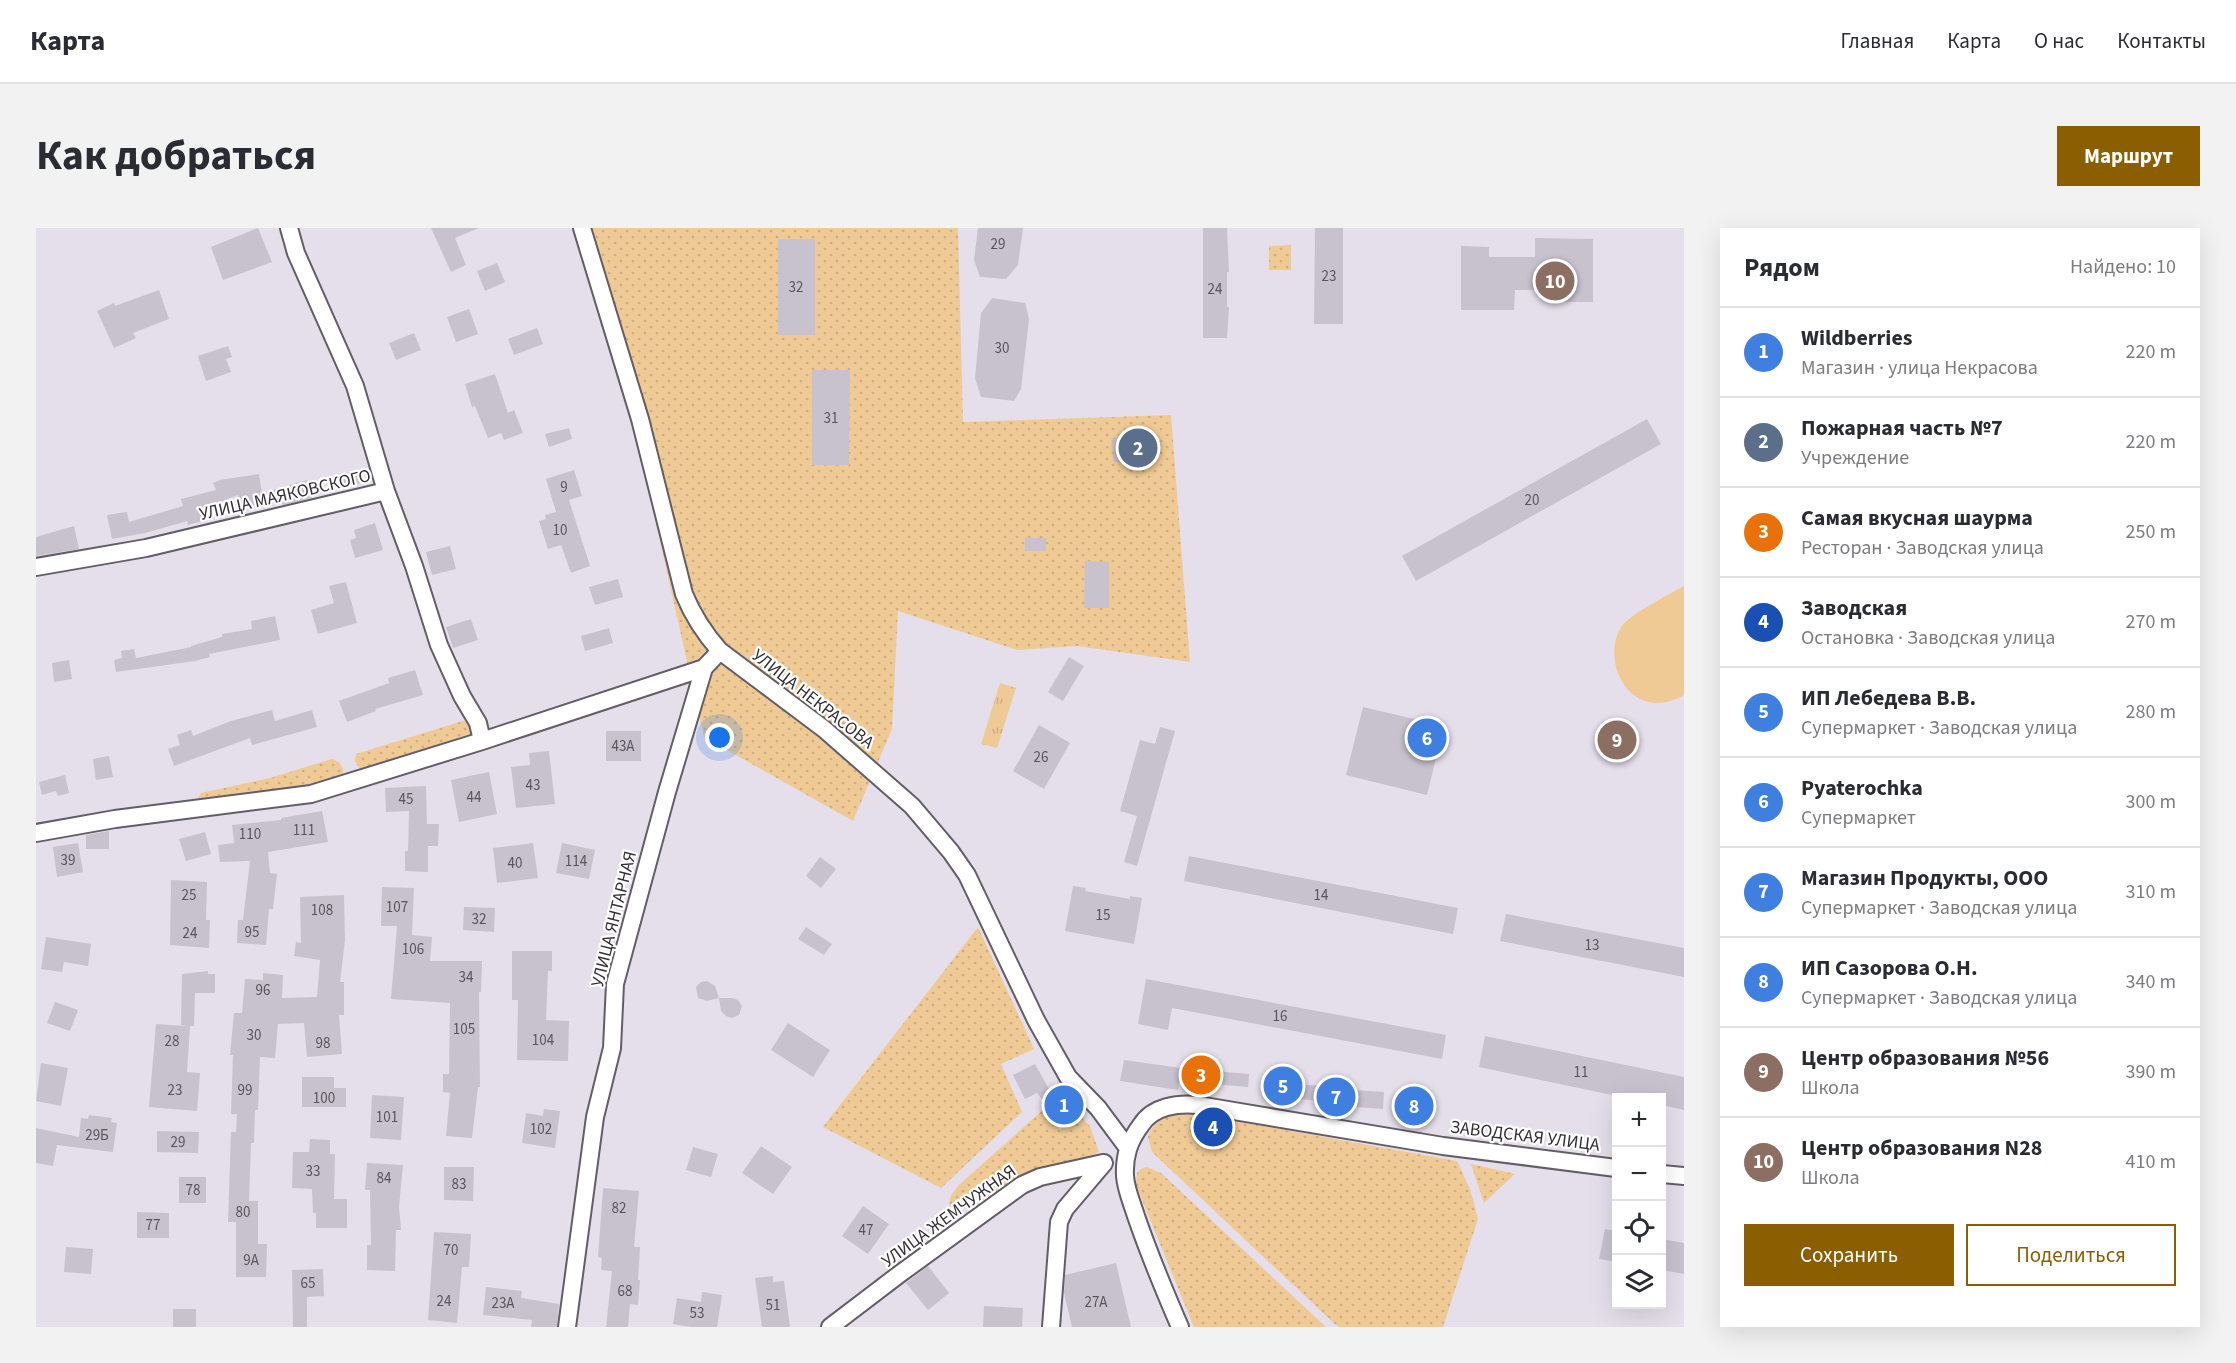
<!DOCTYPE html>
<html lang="ru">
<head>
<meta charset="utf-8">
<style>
	:root { --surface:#fff; --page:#f2f2f3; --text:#2b2b33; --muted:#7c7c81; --line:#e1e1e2; --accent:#8b5e02 }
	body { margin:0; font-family:"Source Sans 3",sans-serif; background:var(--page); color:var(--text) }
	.controls { position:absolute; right:18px; bottom:18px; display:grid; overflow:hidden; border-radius:0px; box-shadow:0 6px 24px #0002 }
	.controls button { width:54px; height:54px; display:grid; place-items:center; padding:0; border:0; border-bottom:2px solid var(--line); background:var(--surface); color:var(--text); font:30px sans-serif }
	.you { position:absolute; left:684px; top:510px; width:21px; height:21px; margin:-15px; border:4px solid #fff; border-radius:50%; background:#1a73e8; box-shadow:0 0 0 9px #1a73e833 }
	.badge { display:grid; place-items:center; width:39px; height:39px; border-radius:50%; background:var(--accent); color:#fff; font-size:20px; font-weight:700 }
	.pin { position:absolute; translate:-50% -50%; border:3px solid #fff; box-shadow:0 2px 6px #0006 }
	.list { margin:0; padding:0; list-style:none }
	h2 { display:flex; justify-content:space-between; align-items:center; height:78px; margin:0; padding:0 24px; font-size:26px }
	h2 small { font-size:20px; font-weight:400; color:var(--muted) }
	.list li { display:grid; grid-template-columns:39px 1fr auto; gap:18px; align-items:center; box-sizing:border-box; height:90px; padding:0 24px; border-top:2px solid var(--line) }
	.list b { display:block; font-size:22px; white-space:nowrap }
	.list p { margin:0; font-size:20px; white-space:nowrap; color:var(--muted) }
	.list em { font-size:20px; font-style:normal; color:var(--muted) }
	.actions { display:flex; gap:12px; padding:18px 24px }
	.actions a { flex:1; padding:14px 0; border:2px solid var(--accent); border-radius:0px; text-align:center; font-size:21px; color:var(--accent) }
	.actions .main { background:var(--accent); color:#fff }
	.icon { flex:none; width:33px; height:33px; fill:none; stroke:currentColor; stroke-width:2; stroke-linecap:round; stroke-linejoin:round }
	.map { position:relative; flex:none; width:1648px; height:1099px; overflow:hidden; border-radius:0px }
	header { display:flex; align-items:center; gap:36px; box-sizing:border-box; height:84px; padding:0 30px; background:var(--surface); border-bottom:2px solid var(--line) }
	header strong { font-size:28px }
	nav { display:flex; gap:33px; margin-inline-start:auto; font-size:21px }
	.intro { display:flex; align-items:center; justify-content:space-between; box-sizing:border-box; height:144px; padding:0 36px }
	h1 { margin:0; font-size:42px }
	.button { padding:15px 27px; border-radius:0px; background:var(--accent); color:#fff; font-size:21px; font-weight:700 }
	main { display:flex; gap:36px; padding:0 36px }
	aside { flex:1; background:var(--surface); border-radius:0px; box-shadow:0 6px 24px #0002 }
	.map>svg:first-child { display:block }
	.grass { fill:url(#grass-dots) }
	.park { fill:url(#park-tufts) }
	.pitch { fill:#f0ca94 }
	.building { fill:#c8c2cf }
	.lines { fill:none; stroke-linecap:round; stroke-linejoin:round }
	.minor-casing { stroke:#635d68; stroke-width:20 }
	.minor { stroke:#fff; stroke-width:16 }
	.labels { text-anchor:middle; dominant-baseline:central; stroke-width:4.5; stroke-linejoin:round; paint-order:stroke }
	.number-label { font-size:15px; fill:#58545c }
	.street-label { font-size:18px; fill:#333035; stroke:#fff }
</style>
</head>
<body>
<header>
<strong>Карта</strong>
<nav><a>Главная</a><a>Карта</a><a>О нас</a><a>Контакты</a></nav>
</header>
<div class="intro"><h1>Как добраться</h1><a class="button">Маршрут</a></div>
<main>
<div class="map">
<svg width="1648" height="1099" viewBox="0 0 1648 1099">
	<defs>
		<pattern id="grass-dots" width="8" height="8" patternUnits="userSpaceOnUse" patternTransform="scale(1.5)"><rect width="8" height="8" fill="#f0ca94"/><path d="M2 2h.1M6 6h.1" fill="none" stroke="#ceae80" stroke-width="1.8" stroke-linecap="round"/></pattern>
		<pattern id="park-tufts" width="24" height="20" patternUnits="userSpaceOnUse" patternTransform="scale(1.5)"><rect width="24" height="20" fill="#f0ca94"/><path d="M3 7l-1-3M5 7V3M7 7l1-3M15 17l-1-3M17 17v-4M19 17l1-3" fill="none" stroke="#ceae80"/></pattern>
	</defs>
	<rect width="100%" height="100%" fill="#e5dfeb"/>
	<path class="grass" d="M546,0h376l5,194 208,-7 19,247 -113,-16 -60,4 -119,-39 -6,118 -39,92 -149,-84 -97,-432z
		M1255,17v25h-22v-24z
		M430,492l6,8 -1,7 -111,34 -5,-8 1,-7z
		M296,531c8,2 13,9 11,17l-5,3 -37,9 -96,12 -7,-2 3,-5 69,-15z
		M942,699l56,122 -33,15 21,48 -81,76 -118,-61z
		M1008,881l16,21 19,-15 11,11 9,26 -23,11 -34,5 -52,30 -5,-7 -25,18h-9c-5,-10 3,-18 9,-25z
		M1156,885l265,48 13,28 8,30 -35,108h-105l-186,-175 -4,-15c5,-19 27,-24 44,-24z
		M1435,936l44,10 -31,29z
		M1111,939l14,6 165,154h-132l-58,-142 1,-12 6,-5z"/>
	<path class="park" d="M964,455l16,5 -19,60 -16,-4z"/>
	<path class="pitch" d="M1648,358v109c-11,6 -23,10 -36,7 -31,-8 -43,-52 -26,-76 7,-11 48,-32 62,-40z"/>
	<path class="building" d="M222,0l14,34 -49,18 -12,-33z
		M395,0h48l-24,10 11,27 -15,7z
		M942,0h45l-5,37 -12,14 -26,-2 -6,-17z
		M1167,0h24l2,44h-2v35h2l-2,31h-24z
		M1279,0h28v96h-29z
		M1499,10l58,1v63h-29v-12h-49l-1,20h-53v-64l28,1v10h46z
		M742,11h37v96h-37z
		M461,35l8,19 -20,9 -8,-20z
		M123,62l10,29 -36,14 3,5 -22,10 -17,-37 17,-8 1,3z
		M956,70l33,5 4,16 -8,70 -7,12 -33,-4 -6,-19 6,-65z
		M433,81l9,25 -22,8 -9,-25z
		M501,100l6,16 -29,11 -6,-16z
		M378,105l7,17 -25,10 -7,-17z
		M192,118l4,11 -6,2 5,13 -25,9 -8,-25z
		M776,142h38l-1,95h-37z
		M459,146l13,39 6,-3 9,23 -19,7 -3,-7 -13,5 -13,-32 -3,1 -7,-23z
		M1611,191l14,25 -245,137 -14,-25z
		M533,200l3,11 -23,8 -4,-13z
		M1106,208l2,26h-30l-2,-24z
		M321,242l4,13 -21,5 -3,-13z
		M538,242l8,26 -13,4 21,66 -19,7 -10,-28 -13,4 -9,-28 7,-2 -1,-4 11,-3 -10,-33z
		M223,246l3,19 45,-13 5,18 -29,7 -1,-4 -42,6 -2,-12 -31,12 3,12 -22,6 -1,-4 -42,12 -33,6 -5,-24 20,-3 2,10 54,-16 -2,-7 35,-9 -3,-7 7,-3z
		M339,295l8,27 -28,8 -5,-18 6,-2 -2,-8z
		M38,298l5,23 -43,7v-19z
		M989,310h21v13h-21z
		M414,318l6,23 -24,6 -6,-23z
		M1049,333l24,1v46h-25z
		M582,351l5,18 -28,8 -6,-18z
		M310,354l11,41 -39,11 -7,-24 23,-7 -5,-17z
		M239,388l5,24 -71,14 1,3 -15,4 -79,11 -2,-12 8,-2 -1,-7 13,-2 2,9 55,-11v-1l31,-9v-3l30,-5 -1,-8z
		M435,391l7,21 -25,8 -7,-21z
		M573,400l4,15 -28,8 -4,-15z
		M1033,429l15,9 -21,35 -15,-9z
		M33,432l3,19 -18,3 -2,-19z
		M379,442l8,25 -48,14 1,2 -29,11 -8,-21 50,-18 -1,-5z
		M1327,479l81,19 -17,69 -81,-20z
		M236,482l3,11 37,-11 5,17 -65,18 -2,-7 -76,28 -6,-17 12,-4 -3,-10 14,-5 2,6 38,-15z
		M1003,497l31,18 -26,46 -31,-18z
		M1124,499l15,4 -38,135 -13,-4 13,-46 -17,-5 20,-71 15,4z
		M570,503h35v30h-35z
		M513,523l6,53 -39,4 -5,-41 19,-2 -1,-12z
		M73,528l4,21 -17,3 -3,-21z
		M453,544l8,42 -38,8 -8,-42z
		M29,547l4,18 -11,3 -2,-5 -14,4 -3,-13z
		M390,558l1,38h12l-1,22h-10v26l-23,-1v-20h3l1,-40 -23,1 -1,-24z
		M286,583l6,31 -60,10 2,21 7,1 -4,35h-4l-3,36 -29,-2 1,-23h5l7,-59 -30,1 -2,-17 16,-2 -2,-18 49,-5v-2z
		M73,603v18h-23v-14z
		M169,604l6,22 -25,7 -7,-22z
		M42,615l5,29 -26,5 -4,-30z
		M497,615l5,35 -41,5 -4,-35z
		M526,615l33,7 -6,29 -33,-6z
		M1153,628l269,52 -5,26 -269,-53z
		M784,629l16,12 -15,19 -15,-12z
		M135,652l36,2 -1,38h4l-1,28 -39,-3z
		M1037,658l13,2 -1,3 45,8v-3l12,2 -8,46 -69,-13z
		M346,659l32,1 -2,47 20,2 -2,24h52l-1,31h-2l1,95h-2l-6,51 -26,-2 4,-43 -7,-1v-18h6l1,-71 -59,-4 6,-73h-16z
		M308,667l1,45 -5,42h4v33h-5l3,39 -35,3 -3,-34 -26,1 -3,34 -15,-1 -2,53h-3l-1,33h-3l-2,58h9v43h9l-1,33h-30v-55h-8l3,-90h5l1,-18h-6l2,-59h-3l4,-42h8l3,-34 18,1v-7l20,2 -1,23 35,-1 3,-37 -26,-4 2,-14 5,1 -1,-46z
		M428,679l31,1 -1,24 -31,-2z
		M1470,686l178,34v29l-184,-36z
		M770,699l26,17 -8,11 -26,-16z
		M10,709l45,7 -3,22 -24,-4 -2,10 -21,-3z
		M476,723h40v20h-4l-2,49 23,1 -1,40 -51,-1 1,-60h-6z
		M172,743v3h7v19h-20l-1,33h-4l-3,46 13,1 -3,38 -48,-4 7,-83 30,2 -5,-1 1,-51z
		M1110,751l300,56 -4,24 -270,-51 -4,22 -30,-6z
		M671,753l8,5 4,12h13l6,2 4,6 -3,9 -7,3 -6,-2 -5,-5 -2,-13 -12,3 -9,-3 -2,-11 5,-5z
		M19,774l23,8 -8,21 -23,-8z
		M752,795l42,27 -17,27 -42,-27z
		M1449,808l199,41v33l-22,-5v-7h-36l-147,-31z
		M1088,832l57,8 -3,22 -58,-9z
		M5,835l27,5 -7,38 -25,-5z
		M999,836l20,36 7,-6 14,17 -15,12 -24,-30 -12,6 -12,-24z
		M1178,843l35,3 -1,13 -35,-3z
		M266,849h32v11h12v19h-44z
		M1245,850l15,2 -1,4 27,2v2l62,4 -1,17 -55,-4 1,-3 -50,-5z
		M336,867l32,2 -3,43 -31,-2z
		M508,881l16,2 -5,37 -33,-5 4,-30 17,3z
		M53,887l23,3 -1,4 6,1 -4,29 -56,-7 -4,21 -17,-3v-35l43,9 2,-19 7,1z
		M121,903l42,1 -1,21 -41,-1z
		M274,911l20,1v14h5l-1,45h13v29h-31v-15h-3l-1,-24 -20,-1 1,-36h16z
		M725,918l31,21 -19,27 -31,-21z
		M657,919l25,7 -7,23 -25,-7z
		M331,935l36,2 -4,42 2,23h-5l-1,41 -28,-1v-25h4l-1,-55h-5z
		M408,939h30l-1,34 -29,-1z
		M143,949h27v26h-27z
		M567,960l36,3 -5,56h6l-2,33h2l-2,25 -8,-1 -2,23h-22l6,-56 -11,-1 1,-12 -4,-1z
		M827,978l26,18 -21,30 -26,-18z
		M101,984l32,1v25h-32z
		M1569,1001l12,2v31l-18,-3z
		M398,1004l37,2 -2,33h-7l-5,56 -29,-3z
		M1626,1011l22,4v31l-22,-4z
		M30,1019l27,2 -2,25 -27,-2z
		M1080,1035l15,64h-59l-8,-34 1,-18z
		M892,1038l21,27 -21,17 -22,-27z
		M287,1041l1,27 -17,1v30h-14l-1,-57z
		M737,1048v6l11,-1 6,46h-28l-7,-49z
		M450,1059l36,4 -1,7 38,6 -2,23h-26l1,-7 -49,-5z
		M666,1064l20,3 -5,32h-26l-18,-3 4,-26 24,4z
		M948,1078l39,2 -1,19h-39z
		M137,1081h23v18h-23z"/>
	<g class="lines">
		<defs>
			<path id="minor" d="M253,0l7,25 59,133 31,105 28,75 25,79 23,51 16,27 4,18
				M546,0l58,191 44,175c9,22 20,39 36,57l104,78 88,77 39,46 16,23 69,145 32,57 30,31 29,39
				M0,339l110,-19 240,-57
				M0,605l79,-14 196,-25 171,-53 222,-73 16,-17
				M1626,946l22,2
				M531,1099l28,-210 17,-69 3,-64 52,-192 37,-124
				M794,1099l71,-54 121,-88 18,-8 63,-14
				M1015,1099l8,-105 6,-13 39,-46
				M1144,1099c-16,-37 -31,-73 -44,-111 -4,-13 -10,-26 -11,-40 -1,-20 4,-35 16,-51 12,-19 37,-22 57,-20l245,41 173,22"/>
		</defs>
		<use href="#minor" class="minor-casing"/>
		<use href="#minor" class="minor"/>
	</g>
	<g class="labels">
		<g class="number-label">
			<text x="962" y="16">29</text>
			<text x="1293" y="48">23</text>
			<text x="760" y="59">32</text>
			<text x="1179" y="61">24</text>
			<text x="966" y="120">30</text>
			<text x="795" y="190">31</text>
			<text x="528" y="259">9</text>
			<text x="1496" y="272">20</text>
			<text x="524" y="302">10</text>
			<text x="587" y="518">43А</text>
			<text x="1005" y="529">26</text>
			<text x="497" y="557">43</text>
			<text x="438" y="569">44</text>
			<text x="370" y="571">45</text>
			<text x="268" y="602">111</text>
			<text x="214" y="606">110</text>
			<text x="32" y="632">39</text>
			<text x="540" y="633">114</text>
			<text x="479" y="635">40</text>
			<text x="153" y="667">25</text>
			<text x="1285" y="667">14</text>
			<text x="361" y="679">107</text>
			<text x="286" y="682">108</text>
			<text x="1067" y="687">15</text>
			<text x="443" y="691">32</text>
			<text x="216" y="704">95</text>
			<text x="154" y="705">24</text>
			<text x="1556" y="717">13</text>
			<text x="377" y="721">106</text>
			<text x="430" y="749">34</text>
			<text x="227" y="762">96</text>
			<text x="1244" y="788">16</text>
			<text x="428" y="801">105</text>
			<text x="218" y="807">30</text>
			<text x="507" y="812">104</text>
			<text x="136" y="813">28</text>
			<text x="287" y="815">98</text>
			<text x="1545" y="844">11</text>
			<text x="139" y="862">23</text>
			<text x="209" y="862">99</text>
			<text x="288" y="870">100</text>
			<text x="351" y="889">101</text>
			<text x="505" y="901">102</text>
			<text x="61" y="907">29Б</text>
			<text x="142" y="914">29</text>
			<text x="277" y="943">33</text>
			<text x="348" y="950">84</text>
			<text x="423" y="956">83</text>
			<text x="157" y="962">78</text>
			<text x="583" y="980">82</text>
			<text x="207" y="984">80</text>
			<text x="117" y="997">77</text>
			<text x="830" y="1002">47</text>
			<text x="415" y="1022">70</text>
			<text x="215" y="1032">9А</text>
			<text x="272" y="1055">65</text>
			<text x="589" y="1063">68</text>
			<text x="408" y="1073">24</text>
			<text x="1060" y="1074">27А</text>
			<text x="467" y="1075">23А</text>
			<text x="737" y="1077">51</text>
			<text x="661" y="1085">53</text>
		</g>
		<g class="street-label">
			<text transform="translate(249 267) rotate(-13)">УЛИЦА МАЯКОВСКОГО</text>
			<text transform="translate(777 471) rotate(38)">УЛИЦА НЕКРАСОВА</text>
			<text transform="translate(578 691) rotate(-76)">УЛИЦА ЯНТАРНАЯ</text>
			<text transform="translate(1489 908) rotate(7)">ЗАВОДСКАЯ УЛИЦА</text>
			<text transform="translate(913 988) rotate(-36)">УЛИЦА ЖЕМЧУЖНАЯ</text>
		</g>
	</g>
</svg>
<div class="controls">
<button>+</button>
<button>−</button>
<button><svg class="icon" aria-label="locate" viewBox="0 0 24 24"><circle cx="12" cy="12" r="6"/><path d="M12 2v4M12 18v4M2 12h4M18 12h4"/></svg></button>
<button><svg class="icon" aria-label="layers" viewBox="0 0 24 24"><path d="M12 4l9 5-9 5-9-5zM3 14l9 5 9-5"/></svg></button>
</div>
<div class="you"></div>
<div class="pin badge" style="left:1028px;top:877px;background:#3f7fe0">1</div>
<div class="pin badge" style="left:1102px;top:220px;background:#5c6f8a">2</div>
<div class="pin badge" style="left:1165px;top:847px;background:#e8710a">3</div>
<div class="pin badge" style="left:1177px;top:899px;background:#1a4fb4">4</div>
<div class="pin badge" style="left:1247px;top:858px;background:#3f7fe0">5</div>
<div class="pin badge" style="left:1391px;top:510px;background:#3f7fe0">6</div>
<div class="pin badge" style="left:1300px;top:869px;background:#3f7fe0">7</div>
<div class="pin badge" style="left:1378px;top:878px;background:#3f7fe0">8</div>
<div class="pin badge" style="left:1581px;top:512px;background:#8d6e63">9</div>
<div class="pin badge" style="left:1519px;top:53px;background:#8d6e63">10</div>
</div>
<aside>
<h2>Рядом<small>Найдено: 10</small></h2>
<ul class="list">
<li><span class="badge" style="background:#3f7fe0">1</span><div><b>Wildberries</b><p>Магазин · улица Некрасова</p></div><em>220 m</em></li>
<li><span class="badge" style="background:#5c6f8a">2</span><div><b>Пожарная часть №7</b><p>Учреждение</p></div><em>220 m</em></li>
<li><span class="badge" style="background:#e8710a">3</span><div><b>Самая вкусная шаурма</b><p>Ресторан · Заводская улица</p></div><em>250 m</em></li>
<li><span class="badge" style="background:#1a4fb4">4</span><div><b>Заводская</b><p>Остановка · Заводская улица</p></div><em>270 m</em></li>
<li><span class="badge" style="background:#3f7fe0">5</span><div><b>ИП Лебедева В.В.</b><p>Супермаркет · Заводская улица</p></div><em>280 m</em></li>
<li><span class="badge" style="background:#3f7fe0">6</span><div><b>Pyaterochka</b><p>Супермаркет</p></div><em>300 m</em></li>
<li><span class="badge" style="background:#3f7fe0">7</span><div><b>Магазин Продукты, ООО</b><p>Супермаркет · Заводская улица</p></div><em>310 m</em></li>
<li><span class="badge" style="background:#3f7fe0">8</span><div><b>ИП Сазорова О.Н.</b><p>Супермаркет · Заводская улица</p></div><em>340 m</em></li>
<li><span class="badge" style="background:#8d6e63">9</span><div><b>Центр образования №56</b><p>Школа</p></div><em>390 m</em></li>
<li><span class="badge" style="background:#8d6e63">10</span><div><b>Центр образования N28</b><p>Школа</p></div><em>410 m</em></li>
</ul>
<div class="actions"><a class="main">Сохранить</a><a>Поделиться</a></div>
</aside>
</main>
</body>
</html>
